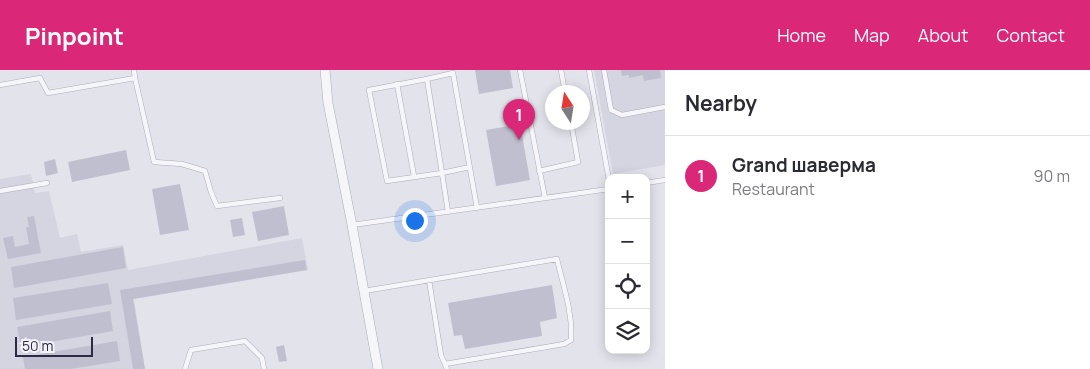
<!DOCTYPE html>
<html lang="en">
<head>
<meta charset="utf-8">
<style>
	:root { --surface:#fff; --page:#f7f7f7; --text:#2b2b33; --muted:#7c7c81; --line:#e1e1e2; --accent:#db2777 }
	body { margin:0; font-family:Manrope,sans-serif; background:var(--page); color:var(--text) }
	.controls { position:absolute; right:15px; bottom:15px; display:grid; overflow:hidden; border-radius:10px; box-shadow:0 2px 12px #0003 }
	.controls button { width:45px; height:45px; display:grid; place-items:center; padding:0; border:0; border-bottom:1px solid var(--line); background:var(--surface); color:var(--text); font:25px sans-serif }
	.compass { position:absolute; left:545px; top:15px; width:45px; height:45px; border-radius:50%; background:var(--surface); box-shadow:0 2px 12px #0003; rotate:348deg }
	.scale { position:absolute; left:15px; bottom:12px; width:78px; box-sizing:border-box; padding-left:5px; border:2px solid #2b2945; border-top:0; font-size:14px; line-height:18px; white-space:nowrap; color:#2b2945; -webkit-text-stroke:4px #f3f3f9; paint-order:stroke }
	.you { position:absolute; left:414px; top:150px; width:18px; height:18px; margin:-12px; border:4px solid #fff; border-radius:50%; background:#1a73e8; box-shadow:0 0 0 8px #1a73e833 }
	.badge { display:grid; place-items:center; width:32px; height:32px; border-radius:50%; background:var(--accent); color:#fff; font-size:16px; font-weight:700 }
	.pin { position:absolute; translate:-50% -41px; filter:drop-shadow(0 1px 2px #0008) }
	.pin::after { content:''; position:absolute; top:26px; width:18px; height:15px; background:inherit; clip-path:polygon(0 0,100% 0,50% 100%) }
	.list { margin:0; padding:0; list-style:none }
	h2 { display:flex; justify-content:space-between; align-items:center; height:65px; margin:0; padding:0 20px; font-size:21px }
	h2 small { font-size:16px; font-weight:400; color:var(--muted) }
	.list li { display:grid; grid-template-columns:32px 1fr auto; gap:15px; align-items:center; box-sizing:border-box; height:80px; padding:0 20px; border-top:1px solid var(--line) }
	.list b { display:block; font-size:19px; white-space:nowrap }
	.list p { margin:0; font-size:16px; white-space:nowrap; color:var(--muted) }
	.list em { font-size:16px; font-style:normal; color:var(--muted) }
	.icon { flex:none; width:28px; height:28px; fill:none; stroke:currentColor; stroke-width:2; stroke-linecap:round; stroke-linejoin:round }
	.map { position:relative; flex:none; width:665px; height:299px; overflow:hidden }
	header { display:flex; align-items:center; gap:30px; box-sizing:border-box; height:70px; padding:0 25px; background:var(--accent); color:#fff }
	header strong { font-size:24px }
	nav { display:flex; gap:28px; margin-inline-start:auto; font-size:18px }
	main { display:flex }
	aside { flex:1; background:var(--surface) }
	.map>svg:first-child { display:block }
	.built { fill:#d5d4e1 }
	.building { fill:#c0bfcf }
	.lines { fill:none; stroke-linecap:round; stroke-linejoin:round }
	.service-casing { stroke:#acabba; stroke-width:5.5 }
	.minor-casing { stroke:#acabba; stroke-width:10 }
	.service { stroke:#f6f6fa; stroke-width:4.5 }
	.minor { stroke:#f6f6fa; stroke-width:9 }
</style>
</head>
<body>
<header>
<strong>Pinpoint</strong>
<nav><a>Home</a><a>Map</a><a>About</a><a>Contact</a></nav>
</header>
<main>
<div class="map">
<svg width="665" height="299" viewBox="0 0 665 299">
	<rect width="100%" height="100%" fill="#e3e3ec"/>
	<path class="built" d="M594,0h71v95l-52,9z
		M31,104l4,19 14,-2 11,47 17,-4 4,18 42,-7 5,25 174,-32 6,32 -174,29 11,70h-145v-190z"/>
	<path class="building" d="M475,0h35l3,18 -34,6z
		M621,0h39l1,8 -17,3 -1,-6 -14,3v-3l-7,1z
		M520,54l10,56 -34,6 -10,-56z
		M126,80l4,20 -58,12 -4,-20z
		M55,89l3,14 -12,3 -2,-14z
		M180,114l9,46 -29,5 -8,-46z
		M284,136l5,29 -31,6 -6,-29z
		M34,146l7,37 -33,6 -5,-21 10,-2 2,11 14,-3 -3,-17h3l-2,-10z
		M242,148l3,17 -12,2 -3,-17z
		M123,177l3,21 -112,20 -3,-21z
		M305,190l2,10 -174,29 12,70h-12l-13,-79z
		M108,213l4,21 -96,16 -3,-22z
		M552,215l5,33 -17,4 2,14 -77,13 -3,-14 -8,1 -6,-33z
		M110,241l3,20 -92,16 -4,-20z
		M117,271l3,20 -49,8h-46l-2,-12z
		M284,275l3,16 -8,1 -3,-15z"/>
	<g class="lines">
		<defs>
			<path id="service" d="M134,0l1,8
				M520,0l25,128
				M561,0l4,22
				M589,0l20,110
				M604,0l7,40 11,5 43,-8
				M427,9l26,-6 24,135
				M397,14l17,92
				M0,15l40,-7 8,15 87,-15 19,84 28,2 23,7 6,21 6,14 63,-8
				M539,101l39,-9 -7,-40
				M646,113l19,-3
				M0,121l47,-8
				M448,142l-6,-39 -55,8 -18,-91 58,-11 15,94 28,-6
				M352,155l257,-36
				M429,210l12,75 6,14
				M364,221l193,-32c6,26 16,54 14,81l-7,4 -119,20
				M185,299l6,-19 54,-9 17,17 2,11"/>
			<path id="minor" d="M325,0l3,33 24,122 26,144"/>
		</defs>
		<use href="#service" class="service-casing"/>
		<use href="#minor" class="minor-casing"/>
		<use href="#service" class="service"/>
		<use href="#minor" class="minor"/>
	</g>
</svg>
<div class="controls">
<button>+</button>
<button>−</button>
<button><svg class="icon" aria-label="locate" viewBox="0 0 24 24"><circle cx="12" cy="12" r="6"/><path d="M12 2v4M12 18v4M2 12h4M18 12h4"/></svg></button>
<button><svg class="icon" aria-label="layers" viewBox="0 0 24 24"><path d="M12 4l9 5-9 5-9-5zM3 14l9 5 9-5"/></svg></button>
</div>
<svg class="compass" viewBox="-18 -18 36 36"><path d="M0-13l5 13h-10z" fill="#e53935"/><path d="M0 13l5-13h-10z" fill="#7c7c81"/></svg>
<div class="scale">50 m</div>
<div class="you"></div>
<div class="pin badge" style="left:519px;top:70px">1</div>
</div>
<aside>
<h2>Nearby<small></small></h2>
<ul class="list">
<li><span class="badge">1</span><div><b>Grand шаверма</b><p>Restaurant</p></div><em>90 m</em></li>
</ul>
</aside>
</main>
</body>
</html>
